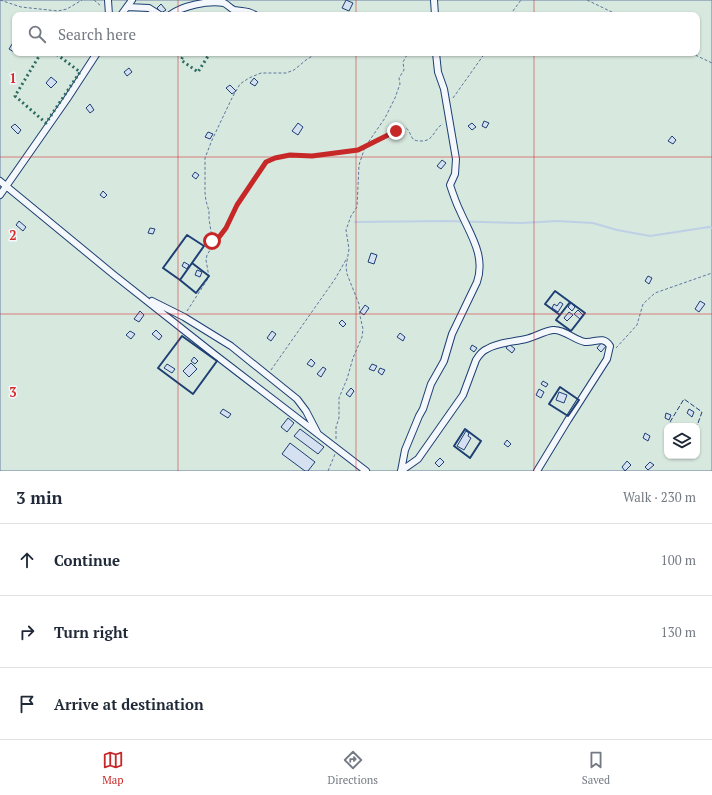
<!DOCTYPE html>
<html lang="en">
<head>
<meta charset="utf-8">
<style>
	:root { --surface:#fff; --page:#f2f2f3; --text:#1f2937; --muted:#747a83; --line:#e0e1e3; --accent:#c62828 }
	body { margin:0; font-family:"PT Serif",serif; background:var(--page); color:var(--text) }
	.controls { position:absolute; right:12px; bottom:12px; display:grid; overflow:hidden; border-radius:8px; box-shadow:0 1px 3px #0004 }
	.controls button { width:36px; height:36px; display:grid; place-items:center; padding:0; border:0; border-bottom:1px solid var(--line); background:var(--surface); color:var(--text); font:20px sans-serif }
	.stop { position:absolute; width:12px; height:12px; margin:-9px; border:3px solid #c62828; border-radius:50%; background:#fff }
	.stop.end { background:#c62828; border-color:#fff; box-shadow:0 1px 4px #0008 }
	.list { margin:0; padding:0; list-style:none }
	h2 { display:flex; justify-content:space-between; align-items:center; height:52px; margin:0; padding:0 16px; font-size:17px }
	h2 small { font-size:13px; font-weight:400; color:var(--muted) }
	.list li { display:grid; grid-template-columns:26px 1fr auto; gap:12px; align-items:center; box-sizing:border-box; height:72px; padding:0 16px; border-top:1px solid var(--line) }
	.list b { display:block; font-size:15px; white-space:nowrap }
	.list em { font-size:13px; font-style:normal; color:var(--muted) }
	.icon { flex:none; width:22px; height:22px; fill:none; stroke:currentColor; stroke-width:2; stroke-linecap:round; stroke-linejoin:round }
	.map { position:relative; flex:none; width:712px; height:471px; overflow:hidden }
	.search { position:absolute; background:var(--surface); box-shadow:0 1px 3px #0004; left:12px; right:12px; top:12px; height:44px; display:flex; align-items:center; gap:10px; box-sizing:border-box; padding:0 14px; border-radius:8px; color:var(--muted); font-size:15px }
	.sheet { height:268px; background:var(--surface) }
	nav { display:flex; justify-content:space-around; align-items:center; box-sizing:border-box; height:56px; border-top:1px solid var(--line); background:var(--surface); font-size:11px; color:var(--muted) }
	nav a { display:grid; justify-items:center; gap:2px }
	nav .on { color:var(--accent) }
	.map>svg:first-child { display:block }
	.green { fill:#d7e8df; stroke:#687fa3; fill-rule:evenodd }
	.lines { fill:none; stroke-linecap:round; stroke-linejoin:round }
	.stream { stroke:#bed0e5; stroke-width:2 }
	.building { fill:#d5e0f0; stroke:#1d3f73 }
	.street-casing { stroke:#1d3f73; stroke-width:8 }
	.path { stroke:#5e769c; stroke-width:1; stroke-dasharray:3 2; stroke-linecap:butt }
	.street { stroke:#f4f7fb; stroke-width:6 }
	.hedge { stroke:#2c6c60; stroke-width:3; stroke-dasharray:2 3; stroke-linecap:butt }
	.fence { stroke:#1d3f73; stroke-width:1; stroke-dasharray:5 2; stroke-linecap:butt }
	.wall { stroke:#1d3f73; stroke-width:2 }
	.route { stroke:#c62828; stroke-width:5 }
	.grid { fill:none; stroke:#d62828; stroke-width:1; stroke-opacity:0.55 }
	.grid-label { font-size:13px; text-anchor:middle; font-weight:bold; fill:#d62828; stroke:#f4f7fb; stroke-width:3; stroke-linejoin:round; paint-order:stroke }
</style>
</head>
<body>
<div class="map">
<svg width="712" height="471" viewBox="0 0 712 471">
	<rect width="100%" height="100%" fill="#f4f7fb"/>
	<path class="green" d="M0,0h712v471h-712zM15,15h682v38h-682zM667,426h30v30h-30z"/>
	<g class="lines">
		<path class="stream" d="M355,222l91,-1 76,2 35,-2 36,2 24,7 33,6 59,-9 3,1"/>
	</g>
	<path class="building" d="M346,0l7,3 -4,8 -7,-3z
		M161,4l5,6 -5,3 -4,-5z
		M14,41l1,9 -1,2 -5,-3z
		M129,68l3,4 -5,4 -3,-4z
		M51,77l6,5 -6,6 -5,-5z
		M254,78l4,4 -3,4 -5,-3z
		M230,85l6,6 -4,3 -6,-6z
		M90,104l4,6 -4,3 -4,-5z
		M484,121l5,2 -3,5 -4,-2z
		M298,123l5,4 -5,8 -6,-4z
		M472,123l4,4 -4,3 -4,-4z
		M15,124l6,6 -3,4 -7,-7z
		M208,132l5,2 -3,5 -5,-2z
		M672,136l4,4 -3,4 -5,-3z
		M442,160l4,3 -5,6 -4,-3z
		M195,172l4,3 -3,4 -4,-3z
		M103,191l4,4 -3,3 -4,-3z
		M19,221l7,6 -3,4 -7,-6z
		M150,228l5,1 -2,5 -5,-1z
		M371,253l6,2 -3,9 -6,-2z
		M184,262l5,3 -2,4 -5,-3z
		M197,270l5,2 -2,5 -5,-2z
		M648,276l4,2 -3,6 -4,-3z
		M700,301l5,3 -6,8 -4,-3z
		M560,302l3,2 -5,8 -6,-4 2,-4 3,2z
		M571,303l4,4 -3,4 -4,-4z
		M365,305l4,3 -5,7 -4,-3z
		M578,310l5,5 -3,4 -6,-5z
		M140,311l4,4 -5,7 -5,-3z
		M569,312l4,3 -6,6 -3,-3z
		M342,320l4,4 -3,3 -4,-4z
		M156,330l6,6 -3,4 -7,-6z
		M130,331l5,3 -4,5 -5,-4z
		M272,331l4,3 -5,7 -4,-3z
		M400,333l5,4 -2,4 -6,-4z
		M603,341l4,4 -6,7 -4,-4z
		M509,344l6,5 -3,4 -6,-5z
		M472,345l5,3 -3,4 -4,-3z
		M194,357l4,4 -3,3 -4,-3z
		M311,359l4,4 -3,4 -5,-3z
		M191,363l6,6 -8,8 -6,-6z
		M167,364l8,5 -3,4 -8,-5z
		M372,364l5,2 -3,5 -5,-2z
		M323,367l3,2 -5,8 -4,-3z
		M380,368l5,2 -3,5 -4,-3z
		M543,381l5,3 -2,3 -5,-3z
		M351,388l3,3 -4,6 -4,-3z
		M539,389l5,3 -3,6 -5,-3z
		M559,392l8,3 -3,8 -8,-3z
		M223,409l8,5 -3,4 -8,-5z
		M689,409l5,3 -2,5 -5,-4z
		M666,413l5,2 -2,5 -4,-2z
		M288,418l6,5 -7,9 -6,-5z
		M300,429l24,18 -6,7 -24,-18z
		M466,431l3,2 -1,3 3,2 -7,12 -7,-4z
		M645,433l5,3 -2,5 -5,-3z
		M507,440l4,4 -3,3 -4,-3z
		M290,443l25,19 -7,9h-3l-23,-17z
		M440,458l4,4 -5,5 -4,-4z
		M627,461l4,4 -6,6 -3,-4z
		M650,462l4,3 -6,5 -3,-3z"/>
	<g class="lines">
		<defs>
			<path id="street" d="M108,0l1,15
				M434,0l1,15
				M127,7l22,1 11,7
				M121,15l11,-15
				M170,15c12,-9 38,-15 54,-12 4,2 6,5 10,7 9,2 13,0 21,5
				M0,181l114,94 100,79 152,117
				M0,195l67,-96 30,-46
				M152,301l32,16 47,29 66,53 9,12 12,23
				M401,471l4,-21 14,-34 4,-7 8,-25 13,-23 8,-27 25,-52c9,-26 -7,-48 -17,-71 -4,-8 -7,-17 -10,-26l5,-11 1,-15 -12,-70 -6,-17 -2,-19
				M401,471l17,-12 45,-64 13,-35c3,-5 6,-9 11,-11 11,-7 27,-7 39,-10 9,-2 18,-8 27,-9 11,-1 21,10 32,12 10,1 18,-7 25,4l-3,13 -39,61 -31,51"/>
		</defs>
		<use href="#street" class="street-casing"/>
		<path class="path" d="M0,0l21,7 37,4 9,-2 15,-9
			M94,0l7,6
			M587,0l31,15
			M510,15l11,-15
			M691,53l21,10
			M453,98l32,-45
			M213,244l-4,-25v-8l-3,-10 -1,-8v-35l7,-18 20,-42 8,-14 9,-6 12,-5h25l8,-3 12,-10 11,-7
			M187,311l22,-34 -3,-17 1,-5 10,-16 9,-11 11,-23 30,-43 8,-4 15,-3 22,1 16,-1 30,-5 28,-15 18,-7h2c4,3 4,7 7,11 2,2 6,2 9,2 12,0 12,-13 21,-17
			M616,348l21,-23 6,-21 12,-11 57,-20
			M271,370l64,-91 12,-21
			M336,439v-12l3,-9v-20l8,-19 6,-21 9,-21 1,-8 -3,-13 -1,-12 -12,-30 -1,-7 3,-18 -3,-19 5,-14 6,-9 2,-42 6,-18 20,-29 10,-20 5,-14 -1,-6 5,-8 -1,-8 5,-9
			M328,471l7,-17"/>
		<use href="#street" class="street"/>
		<path class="hedge" d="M41,53l-26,43 31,27 34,-51 -25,-19
			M185,53l-4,7 17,12 12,-19"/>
		<path class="fence" d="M676,426l-6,-4 14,-23 18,13 -4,11 -2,3"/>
		<path class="wall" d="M187,235l17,11 -24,34 -17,-12z
			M192,263l17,13 -13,17 -16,-13z
			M555,291l15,11 -10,13 -15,-11z
			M570,302l15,11 -14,18 -15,-11z
			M182,336l35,25 -24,33 -35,-26z
			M560,387l19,13 -11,16 -19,-12z
			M465,429l16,12 -11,17 -16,-12z"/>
	</g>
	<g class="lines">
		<path class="route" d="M212,241l1,4 13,-17 11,-23 29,-43 9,-4 15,-3 22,1 46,-6 38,-19"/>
	</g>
	<path class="grid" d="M178,0v15M356,0v15M534,0v15M178,53v418M356,53v418M534,53v418M0,157h712M0,314h712"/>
	<g class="grid-label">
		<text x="13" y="83">1</text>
		<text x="13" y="240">2</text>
		<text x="13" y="397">3</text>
	</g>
</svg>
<div class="controls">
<button><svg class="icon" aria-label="layers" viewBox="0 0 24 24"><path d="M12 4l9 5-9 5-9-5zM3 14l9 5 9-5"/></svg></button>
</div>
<div class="stop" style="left:212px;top:241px"></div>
<div class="stop end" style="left:396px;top:131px"></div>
<div class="search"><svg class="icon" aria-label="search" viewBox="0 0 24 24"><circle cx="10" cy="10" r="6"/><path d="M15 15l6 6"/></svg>Search here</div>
</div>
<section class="sheet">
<h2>3 min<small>Walk · 230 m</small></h2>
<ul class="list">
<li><svg class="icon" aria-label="ahead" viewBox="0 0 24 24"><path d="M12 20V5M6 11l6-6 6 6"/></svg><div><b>Continue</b></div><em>100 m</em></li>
<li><svg class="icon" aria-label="right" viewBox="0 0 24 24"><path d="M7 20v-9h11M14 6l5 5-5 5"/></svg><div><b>Turn right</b></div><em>130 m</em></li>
<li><svg class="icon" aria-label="arrive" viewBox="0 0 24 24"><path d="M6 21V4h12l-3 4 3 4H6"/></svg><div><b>Arrive at destination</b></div></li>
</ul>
</section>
<nav>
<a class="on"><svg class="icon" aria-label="map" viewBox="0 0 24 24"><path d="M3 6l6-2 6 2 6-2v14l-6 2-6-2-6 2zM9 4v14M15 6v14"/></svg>Map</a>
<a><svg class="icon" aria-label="directions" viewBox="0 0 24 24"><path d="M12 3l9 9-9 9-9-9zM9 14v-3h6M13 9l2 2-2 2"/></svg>Directions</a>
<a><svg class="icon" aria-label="saved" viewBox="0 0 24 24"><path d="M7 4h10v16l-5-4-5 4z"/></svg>Saved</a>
</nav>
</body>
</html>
